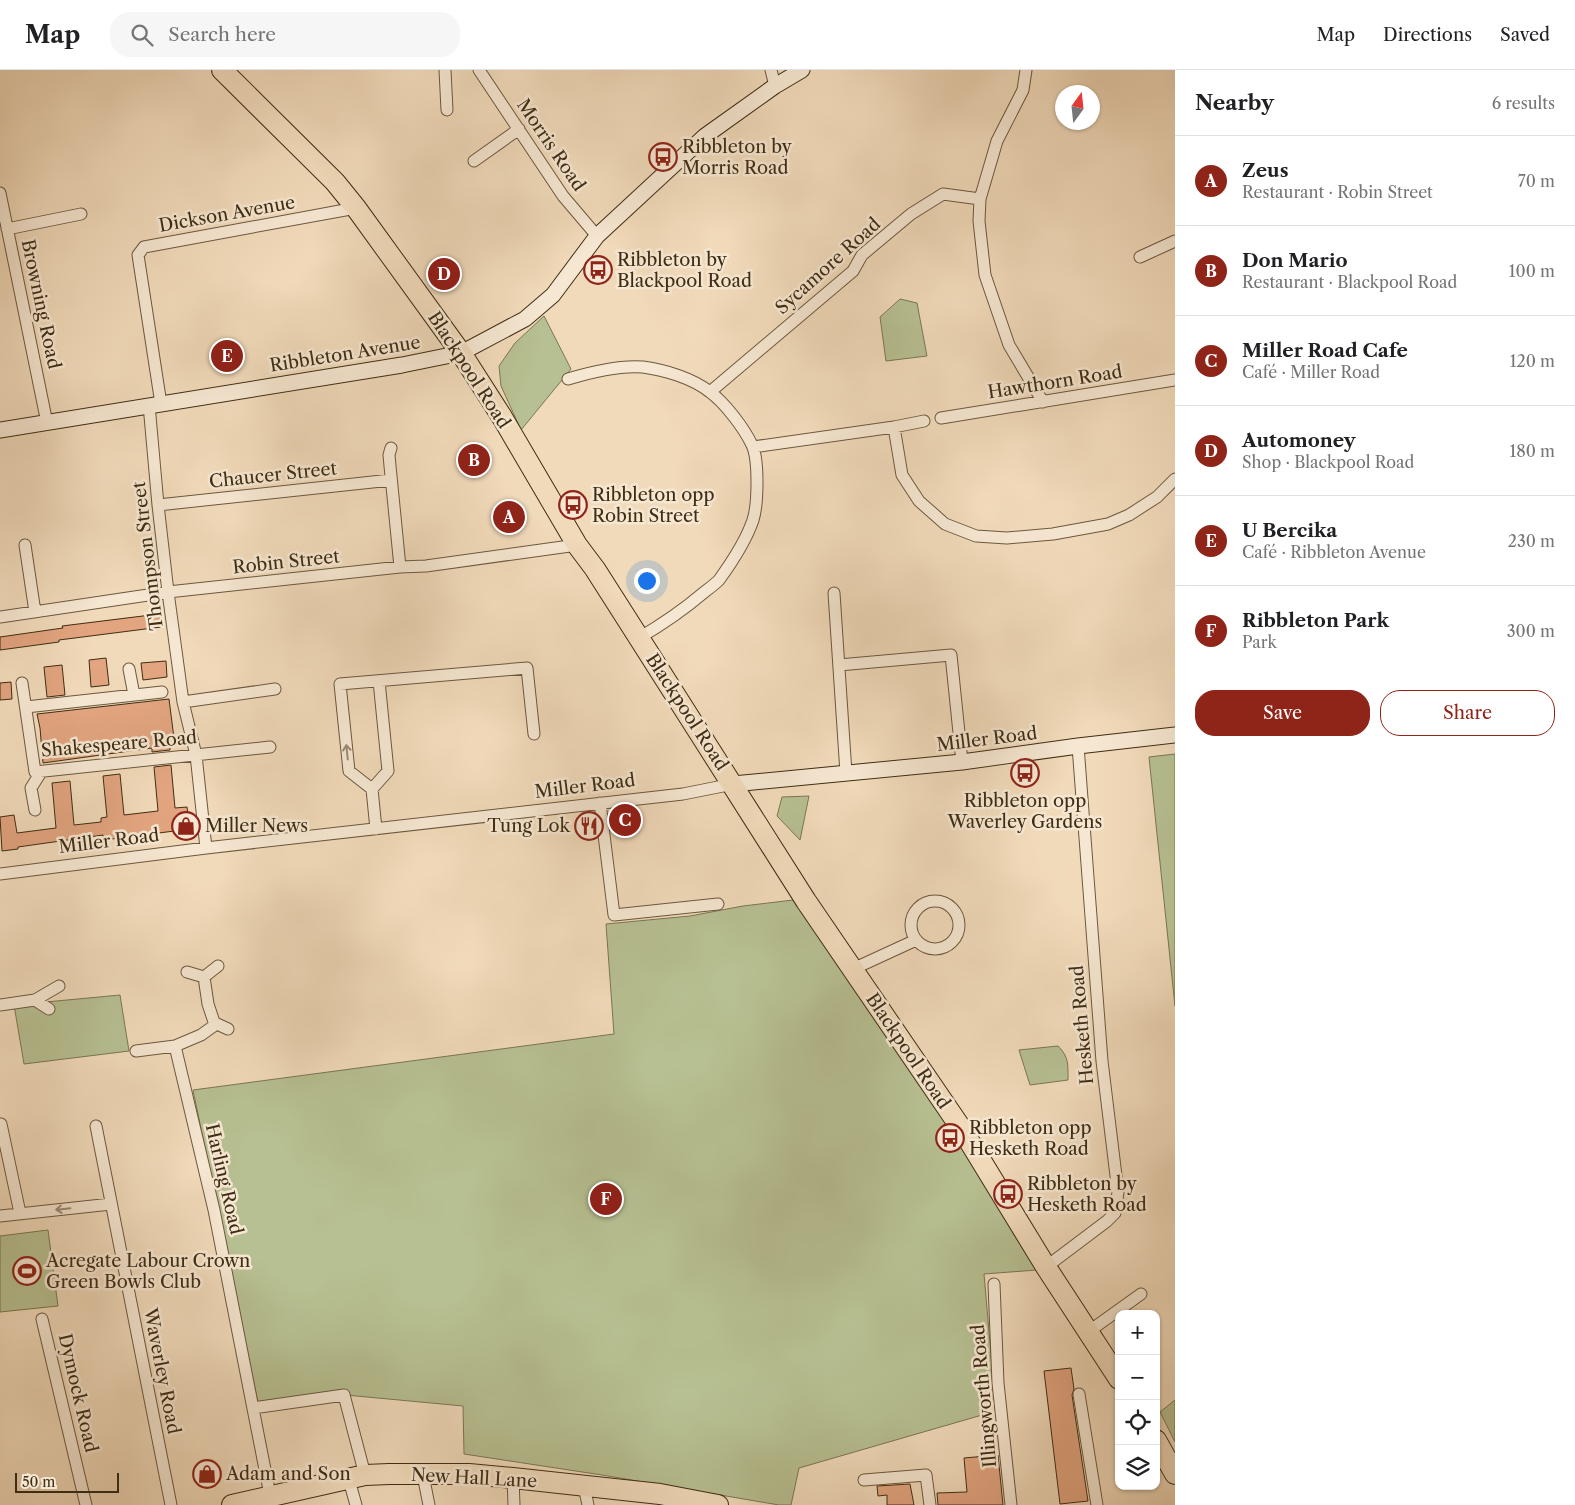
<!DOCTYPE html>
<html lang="en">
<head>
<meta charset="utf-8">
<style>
	:root { --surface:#fff; --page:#f6f6f6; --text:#202124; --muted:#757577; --line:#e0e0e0; --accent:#8f2418 }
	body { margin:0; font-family:"Libre Caslon Text",serif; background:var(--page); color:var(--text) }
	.controls { position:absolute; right:15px; bottom:15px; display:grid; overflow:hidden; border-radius:10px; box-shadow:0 1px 4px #0004 }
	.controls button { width:45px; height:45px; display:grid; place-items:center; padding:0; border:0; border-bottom:1px solid var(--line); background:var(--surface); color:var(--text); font:25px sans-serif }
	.compass { position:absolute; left:1055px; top:15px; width:45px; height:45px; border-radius:50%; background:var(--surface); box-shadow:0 1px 4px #0004; rotate:15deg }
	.scale { position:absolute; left:15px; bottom:12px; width:104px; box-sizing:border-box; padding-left:5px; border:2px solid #3f2d14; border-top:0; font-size:14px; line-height:18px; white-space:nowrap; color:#3f2d14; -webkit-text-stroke:4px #f6e7d2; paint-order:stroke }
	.you { position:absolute; left:646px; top:510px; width:18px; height:18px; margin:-12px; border:4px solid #fff; border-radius:50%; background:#1a73e8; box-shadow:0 0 0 8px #1a73e833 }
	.badge { display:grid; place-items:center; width:32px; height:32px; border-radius:50%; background:var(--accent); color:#fff; font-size:16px; font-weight:700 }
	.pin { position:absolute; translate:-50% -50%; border:2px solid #fff; box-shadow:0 1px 5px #0006 }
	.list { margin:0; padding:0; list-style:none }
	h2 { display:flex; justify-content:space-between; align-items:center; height:65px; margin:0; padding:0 20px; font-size:21px }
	h2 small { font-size:16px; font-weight:400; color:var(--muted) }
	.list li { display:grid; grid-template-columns:32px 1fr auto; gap:15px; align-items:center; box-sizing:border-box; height:90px; padding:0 20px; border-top:1px solid var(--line) }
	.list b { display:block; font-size:19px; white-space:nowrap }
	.list p { margin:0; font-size:16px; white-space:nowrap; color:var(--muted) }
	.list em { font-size:16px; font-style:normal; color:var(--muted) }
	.actions { display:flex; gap:10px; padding:15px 20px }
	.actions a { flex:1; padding:11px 0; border:1px solid var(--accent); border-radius:20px; text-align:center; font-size:18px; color:var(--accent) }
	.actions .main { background:var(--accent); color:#fff }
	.icon { flex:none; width:28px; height:28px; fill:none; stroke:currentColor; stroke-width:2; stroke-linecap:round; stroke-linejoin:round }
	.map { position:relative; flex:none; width:1175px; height:1435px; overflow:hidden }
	header { display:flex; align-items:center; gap:30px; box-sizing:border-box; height:70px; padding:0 25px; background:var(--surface); border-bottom:1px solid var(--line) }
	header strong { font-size:24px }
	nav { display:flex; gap:28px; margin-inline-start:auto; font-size:18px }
	.search { width:350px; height:45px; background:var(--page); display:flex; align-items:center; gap:12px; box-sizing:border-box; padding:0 18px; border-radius:20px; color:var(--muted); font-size:19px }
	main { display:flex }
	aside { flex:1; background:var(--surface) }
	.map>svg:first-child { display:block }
	.green { fill:#b7c092; stroke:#7b7653 }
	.building { fill:#e2a580; stroke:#3f2d14 }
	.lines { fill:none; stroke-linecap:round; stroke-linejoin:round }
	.street-casing { stroke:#6c583e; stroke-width:13 }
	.secondary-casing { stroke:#3f2d14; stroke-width:17 }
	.highway-casing { stroke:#3f2d14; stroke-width:22 }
	.street { stroke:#f6e7d2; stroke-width:11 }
	.secondary { stroke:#f6e7d2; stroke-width:15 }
	.highway { stroke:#f1daba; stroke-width:20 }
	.oneway { stroke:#9a8a73 }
	.labels { text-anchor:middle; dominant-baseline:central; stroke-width:5; stroke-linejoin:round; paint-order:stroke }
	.street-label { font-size:18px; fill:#3f2d14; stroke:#f6e7d2 }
	.poi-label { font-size:18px; fill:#3f2d14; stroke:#f6e7d2; text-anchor:start }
</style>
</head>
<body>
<header>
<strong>Map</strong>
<div class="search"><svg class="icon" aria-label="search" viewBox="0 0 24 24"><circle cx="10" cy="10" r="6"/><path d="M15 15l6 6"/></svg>Search here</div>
<nav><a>Map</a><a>Directions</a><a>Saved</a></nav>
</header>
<main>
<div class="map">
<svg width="1175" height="1435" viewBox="0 0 1175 1435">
	<rect width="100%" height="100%" fill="#f1daba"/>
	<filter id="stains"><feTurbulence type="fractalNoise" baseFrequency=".004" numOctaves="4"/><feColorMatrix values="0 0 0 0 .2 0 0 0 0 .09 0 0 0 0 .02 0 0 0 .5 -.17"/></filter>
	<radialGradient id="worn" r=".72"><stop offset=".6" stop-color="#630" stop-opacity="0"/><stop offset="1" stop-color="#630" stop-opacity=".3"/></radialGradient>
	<path class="green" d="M900,229l17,4 10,53 -41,5 -6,-44z
		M544,246l27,53 -50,61 -20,-44 -2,-20 16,-23z
		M1175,684v252l-26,-249z
		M809,726l-9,44 -23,-24 5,-19z
		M793,830l77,109 143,215 24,46 -53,4 10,115 -5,24 -190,55 -8,37h-12l-177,-30 -138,-21 -1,-48 -128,-12 -77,9 -65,-313 421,-56 -8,-110 84,-8 53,-10z
		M120,925l9,56 -105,13 -10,-59z
		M1058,976c11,11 10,18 10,34l-38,5 -11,-35z
		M48,1160l10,76 -58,6v-76z
		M1175,1330v42l-15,-30z"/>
	<path class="building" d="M159,544l2,13 -102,13v2l-59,8v-13l63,-9 -1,-2z
		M106,588l3,27 -18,2 -2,-27z
		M166,591l1,16 -24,3 -2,-17z
		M62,595l3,30 -18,2 -3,-30z
		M11,612l1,17 -12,1v-17z
		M169,629l6,47h-5v4l-18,2v-4l-15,2 -94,13 -3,-35 -3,-14z
		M171,695l4,43 12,-1 3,22 -86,11 -1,-5 -85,12v2l-16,2 -2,-34 14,-2 3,18 39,-5 -4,-45 18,-2 4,44 27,-3v-4l6,-1 -4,-41 17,-2 4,41 34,-4 -4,-44z
		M1071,1298l3,21 -2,6 16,106 -28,3 -16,-133z
		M998,1385l5,50h-65l-1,-12 30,-1 -3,-34z
		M910,1414l4,21h-27v-10l-9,1 -1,-10z"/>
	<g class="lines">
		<defs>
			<path id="street" d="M445,0l2,40
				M479,0l84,126 34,40
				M771,0l4,16
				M1026,0l-3,20 -26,51 -17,58 -1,22 6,54 24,70 34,57
				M474,91l45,-32
				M0,123l47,230
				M7,159l74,-15
				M1140,187l35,-16
				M568,309c23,-7 50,-14 75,-12 22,3 49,11 67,25 15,11 34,36 42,53 7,15 6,59 1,75 -7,21 -21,42 -34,60 -5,5 -12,10 -17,14 -20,17 -41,31 -63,44
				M710,322l143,-121 9,-16 49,-41 32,-20 37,5
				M161,334l-23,-149 6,-8 212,-39
				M149,335l9,100 10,87 15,110 13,53 10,93
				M941,348l234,-38
				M894,357l8,48 17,26 26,23 31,12 31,2 46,-4 55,-10 21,-9 28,-18 18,-18
				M753,377l141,-20 30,-6
				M391,378l-2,7 1,11 10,101
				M158,435l233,-25
				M25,475l10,67
				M834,523l12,180
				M0,547l168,-25 232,-25 26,-1 151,-21
				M839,595l112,-10 11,107
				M129,599l5,26
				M22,613l13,89 235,-25
				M183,632l92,-13
				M26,637l136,-15
				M372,719l-23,-18 -9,-87 187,-16 7,66
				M600,733l14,112 104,-11
				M35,740l-4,-22 10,-16
				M376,759l-4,-40 16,-18 -9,-90
				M0,804l206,-26 477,-54 50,-10
				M911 855a24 24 0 1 1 48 0a24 24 0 1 1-48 0Z
				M853,899l63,-29
				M187,902l17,5 14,-11
				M35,930l24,-14
				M0,935l35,-5 14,9
				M215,953l13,6
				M175,976l26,-11 14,-10 -7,-21 -4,-27
				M136,981l39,-5 39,164 57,290
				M1,1054l19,89
				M96,1056l75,379
				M0,1146l111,-12
				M1046,1197l61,-46 8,-8 3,-21 -16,-131 -24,-315
				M994,1214l4,99 13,122
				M42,1249l44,186
				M1088,1262l53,-38
				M1079,1324l18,111
				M253,1338l91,-13 21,80
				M423,1405l6,30
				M513,1408l1,27
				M349,1410l7,25
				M864,1410l62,-5 4,30
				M584,1416l4,19"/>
			<path id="secondary" d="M0,360l402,-65 59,-12 64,-34 28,-24 44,-59 108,-100 70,-50 27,-16
				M733,714l229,-22 116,-16 97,-11"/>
			<path id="highway" d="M222,0l113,112 21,26 105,145 41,64 75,128 18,24 44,69 167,263 157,230 83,136 73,112
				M1156,1370l19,34
				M232,1435l133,-30 24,-1h80l44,4 147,16 58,11"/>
		</defs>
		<use href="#street" class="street-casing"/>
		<use href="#secondary" class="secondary-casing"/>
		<use href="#highway" class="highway-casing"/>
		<use href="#street" class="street"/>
		<use href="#secondary" class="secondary"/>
		<use href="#highway" class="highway"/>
	</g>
	<defs><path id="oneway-shaft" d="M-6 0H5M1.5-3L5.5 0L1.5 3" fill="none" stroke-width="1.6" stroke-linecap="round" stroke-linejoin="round" transform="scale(1.25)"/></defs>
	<g class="oneway">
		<use href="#oneway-shaft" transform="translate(347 682) rotate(-96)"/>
		<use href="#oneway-shaft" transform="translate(63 1139) rotate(174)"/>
	</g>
	<defs>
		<symbol id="bus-ring" viewBox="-11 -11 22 22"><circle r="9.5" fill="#f6e7d2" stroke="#8f2418" stroke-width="1.5"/><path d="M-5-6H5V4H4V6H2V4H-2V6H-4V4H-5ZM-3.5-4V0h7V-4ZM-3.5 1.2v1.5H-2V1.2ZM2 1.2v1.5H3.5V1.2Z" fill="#8f2418"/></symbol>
		<symbol id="shop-ring" viewBox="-11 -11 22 22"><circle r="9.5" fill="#f6e7d2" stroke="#8f2418" stroke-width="1.5"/><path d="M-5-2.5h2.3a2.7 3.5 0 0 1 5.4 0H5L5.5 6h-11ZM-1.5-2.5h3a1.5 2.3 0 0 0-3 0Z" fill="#8f2418"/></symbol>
		<symbol id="restaurant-ring" viewBox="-11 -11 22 22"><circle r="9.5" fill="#f6e7d2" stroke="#8f2418" stroke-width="1.5"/><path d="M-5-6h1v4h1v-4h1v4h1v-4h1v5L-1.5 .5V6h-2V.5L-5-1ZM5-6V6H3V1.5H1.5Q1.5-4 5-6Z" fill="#8f2418"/></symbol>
		<symbol id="stadium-ring" viewBox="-11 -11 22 22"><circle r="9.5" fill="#f6e7d2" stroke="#8f2418" stroke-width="1.5"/><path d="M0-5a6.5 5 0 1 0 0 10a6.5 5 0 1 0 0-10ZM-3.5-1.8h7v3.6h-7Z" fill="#8f2418"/></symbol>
	</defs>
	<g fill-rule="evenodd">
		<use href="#bus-ring" x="647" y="71" width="32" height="32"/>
		<use href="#bus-ring" x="582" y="184" width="32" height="32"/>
		<use href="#bus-ring" x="557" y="419" width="32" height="32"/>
		<use href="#bus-ring" x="1009" y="687" width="32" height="32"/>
		<use href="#shop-ring" x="170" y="740" width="32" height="32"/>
		<use href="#restaurant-ring" x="573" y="740" width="32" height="32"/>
		<use href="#bus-ring" x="934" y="1052" width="32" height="32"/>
		<use href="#bus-ring" x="992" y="1108" width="32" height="32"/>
		<use href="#stadium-ring" x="11" y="1185" width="32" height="32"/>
		<use href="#shop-ring" x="191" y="1388" width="32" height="32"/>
	</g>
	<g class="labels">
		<g class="street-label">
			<text transform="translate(551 75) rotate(56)">Morris Road</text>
			<text transform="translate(227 144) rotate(-10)">Dickson Avenue</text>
			<text transform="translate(828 196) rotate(-42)">Sycamore Road</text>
			<text transform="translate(41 234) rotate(78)">Browning Road</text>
			<text transform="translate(345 284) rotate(-9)">Ribbleton Avenue</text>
			<text transform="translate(469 300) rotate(57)">Blackpool Road</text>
			<text transform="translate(1055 312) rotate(-9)">Hawthorn Road</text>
			<text transform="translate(273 405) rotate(-6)">Chaucer Street</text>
			<text transform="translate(148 486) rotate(-97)">Thompson Street</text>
			<text transform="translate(286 492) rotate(-6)">Robin Street</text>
			<text transform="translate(687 642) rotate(57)">Blackpool Road</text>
			<text transform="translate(987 669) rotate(-7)">Miller Road</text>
			<text transform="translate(119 674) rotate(-5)">Shakespeare Road</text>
			<text transform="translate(585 716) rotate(-7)">Miller Road</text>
			<text transform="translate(109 771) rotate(-7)">Miller Road</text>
			<text transform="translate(1082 955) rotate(-95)">Hesketh Road</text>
			<text transform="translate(908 981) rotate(56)">Blackpool Road</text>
			<text transform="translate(224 1109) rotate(77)">Harling Road</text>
			<text transform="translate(162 1301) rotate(79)">Waverley Road</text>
			<text transform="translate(78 1323) rotate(77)">Dymock Road</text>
			<text transform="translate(984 1326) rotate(-95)">Illingworth Road</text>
			<text transform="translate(474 1408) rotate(3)">New Hall Lane</text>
		</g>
		<g class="poi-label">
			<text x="682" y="77">Ribbleton by<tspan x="682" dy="21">Morris Road</tspan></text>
			<text x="617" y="190">Ribbleton by<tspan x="617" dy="21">Blackpool Road</tspan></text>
			<text x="592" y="425">Ribbleton opp<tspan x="592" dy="21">Robin Street</tspan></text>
			<text x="1025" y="731" text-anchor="middle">Ribbleton opp<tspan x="1025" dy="21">Waverley Gardens</tspan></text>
			<text x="205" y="756">Miller News</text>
			<text x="570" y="756" text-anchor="end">Tung Lok</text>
			<text x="969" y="1058">Ribbleton opp<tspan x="969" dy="21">Hesketh Road</tspan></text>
			<text x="1027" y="1114">Ribbleton by<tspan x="1027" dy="21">Hesketh Road</tspan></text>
			<text x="46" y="1191">Acregate Labour Crown<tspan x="46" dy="21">Green Bowls Club</tspan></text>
			<text x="226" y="1404">Adam and Son</text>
		</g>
	</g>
	<rect width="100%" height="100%" filter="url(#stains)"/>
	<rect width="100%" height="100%" fill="url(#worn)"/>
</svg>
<div class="controls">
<button>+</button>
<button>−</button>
<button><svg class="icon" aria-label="locate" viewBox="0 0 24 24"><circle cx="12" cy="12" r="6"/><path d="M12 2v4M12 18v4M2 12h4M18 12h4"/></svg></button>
<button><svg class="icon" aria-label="layers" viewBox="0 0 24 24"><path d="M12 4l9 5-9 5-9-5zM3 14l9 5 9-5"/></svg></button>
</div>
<svg class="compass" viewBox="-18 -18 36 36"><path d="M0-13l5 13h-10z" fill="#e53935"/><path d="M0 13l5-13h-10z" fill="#757577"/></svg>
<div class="scale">50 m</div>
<div class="you"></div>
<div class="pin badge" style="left:509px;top:447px">A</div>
<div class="pin badge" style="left:474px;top:390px">B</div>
<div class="pin badge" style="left:625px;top:750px">C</div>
<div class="pin badge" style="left:444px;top:204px">D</div>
<div class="pin badge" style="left:227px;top:286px">E</div>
<div class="pin badge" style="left:606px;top:1129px">F</div>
</div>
<aside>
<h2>Nearby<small>6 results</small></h2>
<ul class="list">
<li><span class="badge">A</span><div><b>Zeus</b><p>Restaurant · Robin Street</p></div><em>70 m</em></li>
<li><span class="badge">B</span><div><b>Don Mario</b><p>Restaurant · Blackpool Road</p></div><em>100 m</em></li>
<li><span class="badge">C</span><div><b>Miller Road Cafe</b><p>Café · Miller Road</p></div><em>120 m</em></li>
<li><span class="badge">D</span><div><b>Automoney</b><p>Shop · Blackpool Road</p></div><em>180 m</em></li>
<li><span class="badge">E</span><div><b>U Bercika</b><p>Café · Ribbleton Avenue</p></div><em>230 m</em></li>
<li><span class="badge">F</span><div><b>Ribbleton Park</b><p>Park</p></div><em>300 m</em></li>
</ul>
<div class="actions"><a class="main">Save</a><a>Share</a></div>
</aside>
</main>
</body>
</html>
